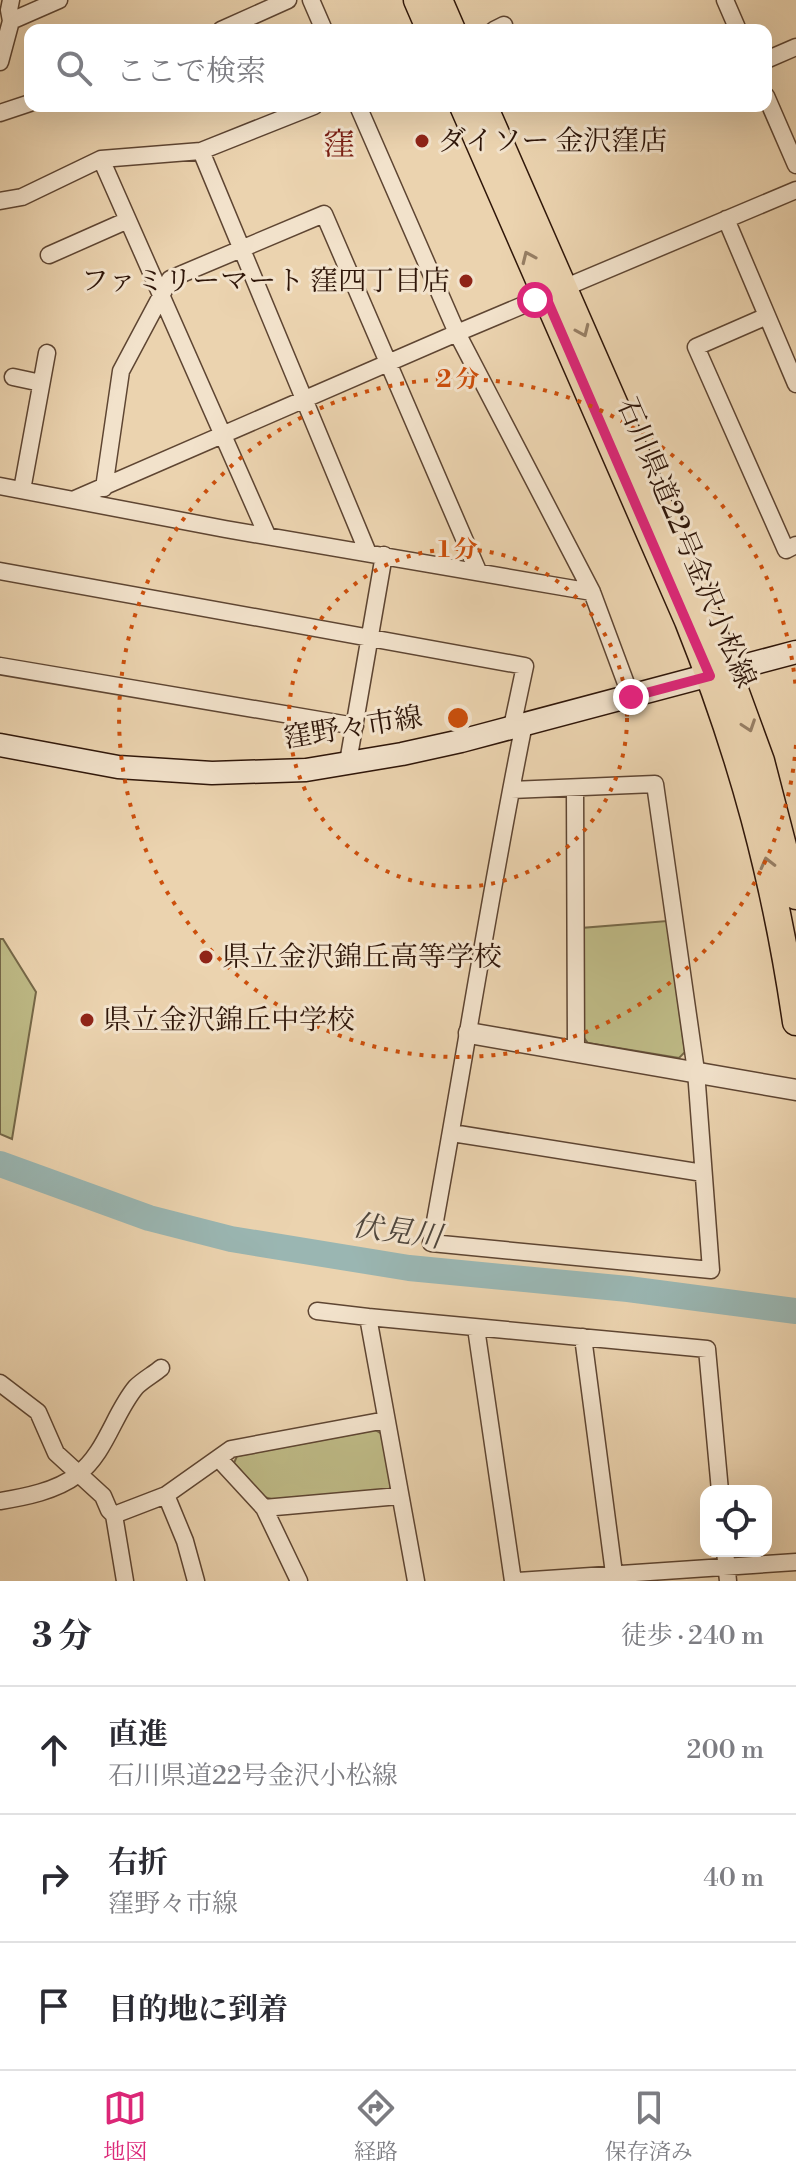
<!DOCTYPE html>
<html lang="ja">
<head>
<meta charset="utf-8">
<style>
	:root { --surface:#fff; --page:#f7f7f7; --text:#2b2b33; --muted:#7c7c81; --line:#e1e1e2; --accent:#db2777 }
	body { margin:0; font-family:"Libre Bodoni","Noto Serif JP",serif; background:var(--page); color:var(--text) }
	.controls { position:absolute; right:24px; bottom:24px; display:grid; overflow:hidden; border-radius:16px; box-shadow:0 8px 32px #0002 }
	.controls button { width:72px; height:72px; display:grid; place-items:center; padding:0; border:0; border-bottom:2px solid var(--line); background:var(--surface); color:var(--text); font:40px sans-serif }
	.stop { position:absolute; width:24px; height:24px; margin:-18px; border:6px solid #db2777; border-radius:50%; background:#fff }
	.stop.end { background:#db2777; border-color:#fff; box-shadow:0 2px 8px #0008 }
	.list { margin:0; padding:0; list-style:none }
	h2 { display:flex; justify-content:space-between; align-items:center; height:104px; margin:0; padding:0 32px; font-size:34px }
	h2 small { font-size:26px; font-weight:400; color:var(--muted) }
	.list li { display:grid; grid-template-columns:52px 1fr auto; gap:24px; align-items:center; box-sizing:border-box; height:128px; padding:0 32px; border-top:2px solid var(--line) }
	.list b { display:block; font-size:30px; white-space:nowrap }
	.list p { margin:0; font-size:26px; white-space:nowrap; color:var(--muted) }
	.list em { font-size:26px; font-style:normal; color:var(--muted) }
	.icon { flex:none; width:44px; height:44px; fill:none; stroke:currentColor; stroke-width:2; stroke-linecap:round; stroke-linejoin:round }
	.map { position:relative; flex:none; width:796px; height:1581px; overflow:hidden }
	.search { position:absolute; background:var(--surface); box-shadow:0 8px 32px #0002; left:24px; right:24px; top:24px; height:88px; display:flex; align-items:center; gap:20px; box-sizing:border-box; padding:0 28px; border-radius:16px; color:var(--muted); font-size:30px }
	.sheet { height:488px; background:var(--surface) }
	nav { display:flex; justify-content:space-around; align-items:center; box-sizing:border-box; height:112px; border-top:2px solid var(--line); background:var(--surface); font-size:22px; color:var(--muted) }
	nav a { display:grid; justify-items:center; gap:4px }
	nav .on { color:var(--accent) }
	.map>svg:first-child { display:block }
	.green { fill:#beba86; stroke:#766848; stroke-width:2 }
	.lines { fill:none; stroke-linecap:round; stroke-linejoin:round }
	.river { stroke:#9ab6b2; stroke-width:26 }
	.minor-casing { stroke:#5e4532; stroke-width:19 }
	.tertiary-casing { stroke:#5e4532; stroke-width:23 }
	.secondary-casing { stroke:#2f1609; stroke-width:25 }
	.primary-casing { stroke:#2f1609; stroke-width:29 }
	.minor { stroke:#f2e2cb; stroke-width:16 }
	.tertiary { stroke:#f2e2cb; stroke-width:20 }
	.secondary { stroke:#f2e2cb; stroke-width:22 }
	.primary { stroke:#ebd3af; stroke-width:26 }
	.oneway { stroke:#967e64 }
	.route { stroke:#db2777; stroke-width:10 }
	.ring { fill:none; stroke:#cc4f0c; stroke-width:4; stroke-dasharray:4 8 }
	.poi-dot { fill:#8f2418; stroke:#f2e2cb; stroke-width:3 }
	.labels { text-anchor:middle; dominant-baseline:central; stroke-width:6; stroke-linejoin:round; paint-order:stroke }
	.poi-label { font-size:28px; fill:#2f1609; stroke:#f2e2cb; text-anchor:start }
	.street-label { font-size:28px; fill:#2f1609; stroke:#f2e2cb }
	.water-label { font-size:30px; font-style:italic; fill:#4f463c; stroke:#f2e2cb }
	.quarter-label { font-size:32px; fill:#7a1f14; stroke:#f2e2cb }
	.centre { fill:#cc4f0c; stroke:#f2e2cb; stroke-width:4 }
	.ring-label { font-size:24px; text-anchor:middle; font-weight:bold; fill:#cc4f0c; stroke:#f2e2cb; stroke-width:6; stroke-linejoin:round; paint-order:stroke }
</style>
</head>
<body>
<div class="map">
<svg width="796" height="1581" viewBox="0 0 796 1581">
	<rect width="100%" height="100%" fill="#ebd3af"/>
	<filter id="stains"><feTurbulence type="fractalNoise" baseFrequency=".0025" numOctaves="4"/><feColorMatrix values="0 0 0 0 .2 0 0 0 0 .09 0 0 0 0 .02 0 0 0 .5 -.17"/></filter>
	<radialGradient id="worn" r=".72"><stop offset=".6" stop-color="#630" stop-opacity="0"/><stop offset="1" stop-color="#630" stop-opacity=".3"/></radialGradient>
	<path class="green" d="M667,921l18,131 -6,6 -91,-15 -7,-9v-106z
		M0,939h3l33,53 -24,147 -12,-5z
		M375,1430l7,4 10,51 -6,8 -111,7 -11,-3 -30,-34 3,-7z"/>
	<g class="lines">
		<path class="river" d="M0,1164l149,54 82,21 178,29 219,21 168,22"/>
		<defs>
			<path id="minor" d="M311,0l13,30
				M725,0l13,30
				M11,21l48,-21
				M221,30l67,-30
				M494,30l10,-5
				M766,60l30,-13
				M0,62l11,-41 -2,-11 2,-10
				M766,96l30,69
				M358,106l99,227 135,259 39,105
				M0,113l30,-10
				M201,151l167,402
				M101,159l166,376
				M0,201l22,-4 79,-38 100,-8 113,-45
				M726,219l70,165
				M49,255l79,-35
				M767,316l-71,31 90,203 10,-5
				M13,377l28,6
				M0,486l225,43 367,63
				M104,488l17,-117 49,-92 154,-65 154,357
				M22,490l25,-137
				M75,499l382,-166 339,-143
				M0,571l525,95 -13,61
				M0,666l355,60
				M348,762l36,-207
				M575,788l1,263
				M511,790l144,-6 41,287 15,199 -280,-27c32,-173 58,-347 93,-519
				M452,1133l251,40
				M317,1311l51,6 48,264
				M368,1317l339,32 13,142
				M476,1328l37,253
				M583,1337l32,244
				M0,1383l38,29 18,41 47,43 6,14 5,5 11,66
				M219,1459l45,49 35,73
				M166,1495l19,46 11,40
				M0,1501c25,-4 56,-10 77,-26 29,-22 37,-62 59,-88 7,-7 18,-13 25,-19
				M264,1508l135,-12
				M114,1515l52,-20 65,-46 155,-29
				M725,1551l3,30
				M518,1581l278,-19"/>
			<path id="tertiary" d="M469,1033l327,57"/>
			<path id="secondary" d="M0,745l118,22 94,6 94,-3 96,-16 59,-13 335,-89"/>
			<path id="primary" d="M417,0l13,30
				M439,0l13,30
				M463,106l225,515c54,135 87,257 108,401
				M484,106l228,521 49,134 35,135"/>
		</defs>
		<use href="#minor" class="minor-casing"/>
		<use href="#tertiary" class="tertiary-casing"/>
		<use href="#secondary" class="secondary-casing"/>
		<use href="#primary" class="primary-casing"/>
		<use href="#minor" class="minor"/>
		<use href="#tertiary" class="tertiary"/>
		<use href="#secondary" class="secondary"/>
		<use href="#primary" class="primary"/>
	</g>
	<defs><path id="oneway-chevron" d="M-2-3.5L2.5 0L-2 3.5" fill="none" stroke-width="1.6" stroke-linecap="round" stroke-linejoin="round" transform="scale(2)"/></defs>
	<g class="oneway">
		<use href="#oneway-chevron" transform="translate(528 257) rotate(-114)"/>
		<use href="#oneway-chevron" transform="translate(583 331) rotate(66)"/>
		<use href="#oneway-chevron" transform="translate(749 726) rotate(71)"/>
		<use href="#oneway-chevron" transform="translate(767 863) rotate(-104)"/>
	</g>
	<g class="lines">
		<path class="route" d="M535,300l10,-5 165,381 -79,21"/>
	</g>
	<g class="ring">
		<circle cx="458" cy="718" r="169"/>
		<path d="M796 745A339 339 0 1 1 796 691"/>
	</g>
	<g class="poi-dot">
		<circle cx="422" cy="141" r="8"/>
		<circle cx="466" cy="281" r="8"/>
		<circle cx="206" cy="957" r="8"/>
		<circle cx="87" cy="1020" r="8"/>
	</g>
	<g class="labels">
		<g class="poi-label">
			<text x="438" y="141">ダイソー 金沢窪店</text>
			<text x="450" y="281" text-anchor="end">ファミリーマート 窪四丁目店</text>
			<text x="222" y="957">県立金沢錦丘高等学校</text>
			<text x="103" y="1020">県立金沢錦丘中学校</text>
		</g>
		<g class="street-label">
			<text transform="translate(686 543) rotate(67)">石川県道22号金沢小松線</text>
			<text transform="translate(353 728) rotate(-9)">窪野々市線</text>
		</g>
		<g class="water-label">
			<text transform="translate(397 1232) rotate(8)">伏見川</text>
		</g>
		<g class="quarter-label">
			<text x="339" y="145">窪</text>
		</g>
	</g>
	<circle cx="458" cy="718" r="12" class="centre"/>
	<g class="ring-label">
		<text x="458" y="387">2 分</text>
		<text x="458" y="557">1 分</text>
	</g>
	<rect width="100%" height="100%" filter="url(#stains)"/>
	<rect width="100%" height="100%" fill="url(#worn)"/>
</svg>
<div class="controls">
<button><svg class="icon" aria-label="locate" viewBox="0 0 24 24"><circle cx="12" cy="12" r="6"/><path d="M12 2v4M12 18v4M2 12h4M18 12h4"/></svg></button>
</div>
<div class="stop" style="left:535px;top:300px"></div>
<div class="stop end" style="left:631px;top:697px"></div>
<div class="search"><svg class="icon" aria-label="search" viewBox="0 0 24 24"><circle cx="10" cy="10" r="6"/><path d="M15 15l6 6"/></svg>ここで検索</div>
</div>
<section class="sheet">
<h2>3 分<small>徒歩 · 240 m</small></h2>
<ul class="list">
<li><svg class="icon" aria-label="ahead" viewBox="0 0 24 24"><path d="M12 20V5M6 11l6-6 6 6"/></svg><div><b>直進</b><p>石川県道22号金沢小松線</p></div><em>200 m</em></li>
<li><svg class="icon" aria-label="right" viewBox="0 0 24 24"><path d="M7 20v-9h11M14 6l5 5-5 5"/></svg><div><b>右折</b><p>窪野々市線</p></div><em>40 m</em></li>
<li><svg class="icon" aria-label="arrive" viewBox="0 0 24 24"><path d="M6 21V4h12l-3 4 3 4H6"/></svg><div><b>目的地に到着</b></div></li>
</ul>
</section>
<nav>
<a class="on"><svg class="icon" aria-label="map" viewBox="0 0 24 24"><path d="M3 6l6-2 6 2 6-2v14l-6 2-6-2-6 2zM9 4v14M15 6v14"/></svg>地図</a>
<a><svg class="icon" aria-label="directions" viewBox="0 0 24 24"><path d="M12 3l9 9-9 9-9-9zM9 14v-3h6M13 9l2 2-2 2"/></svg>経路</a>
<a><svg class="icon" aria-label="saved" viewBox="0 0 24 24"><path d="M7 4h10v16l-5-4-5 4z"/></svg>保存済み</a>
</nav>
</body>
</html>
